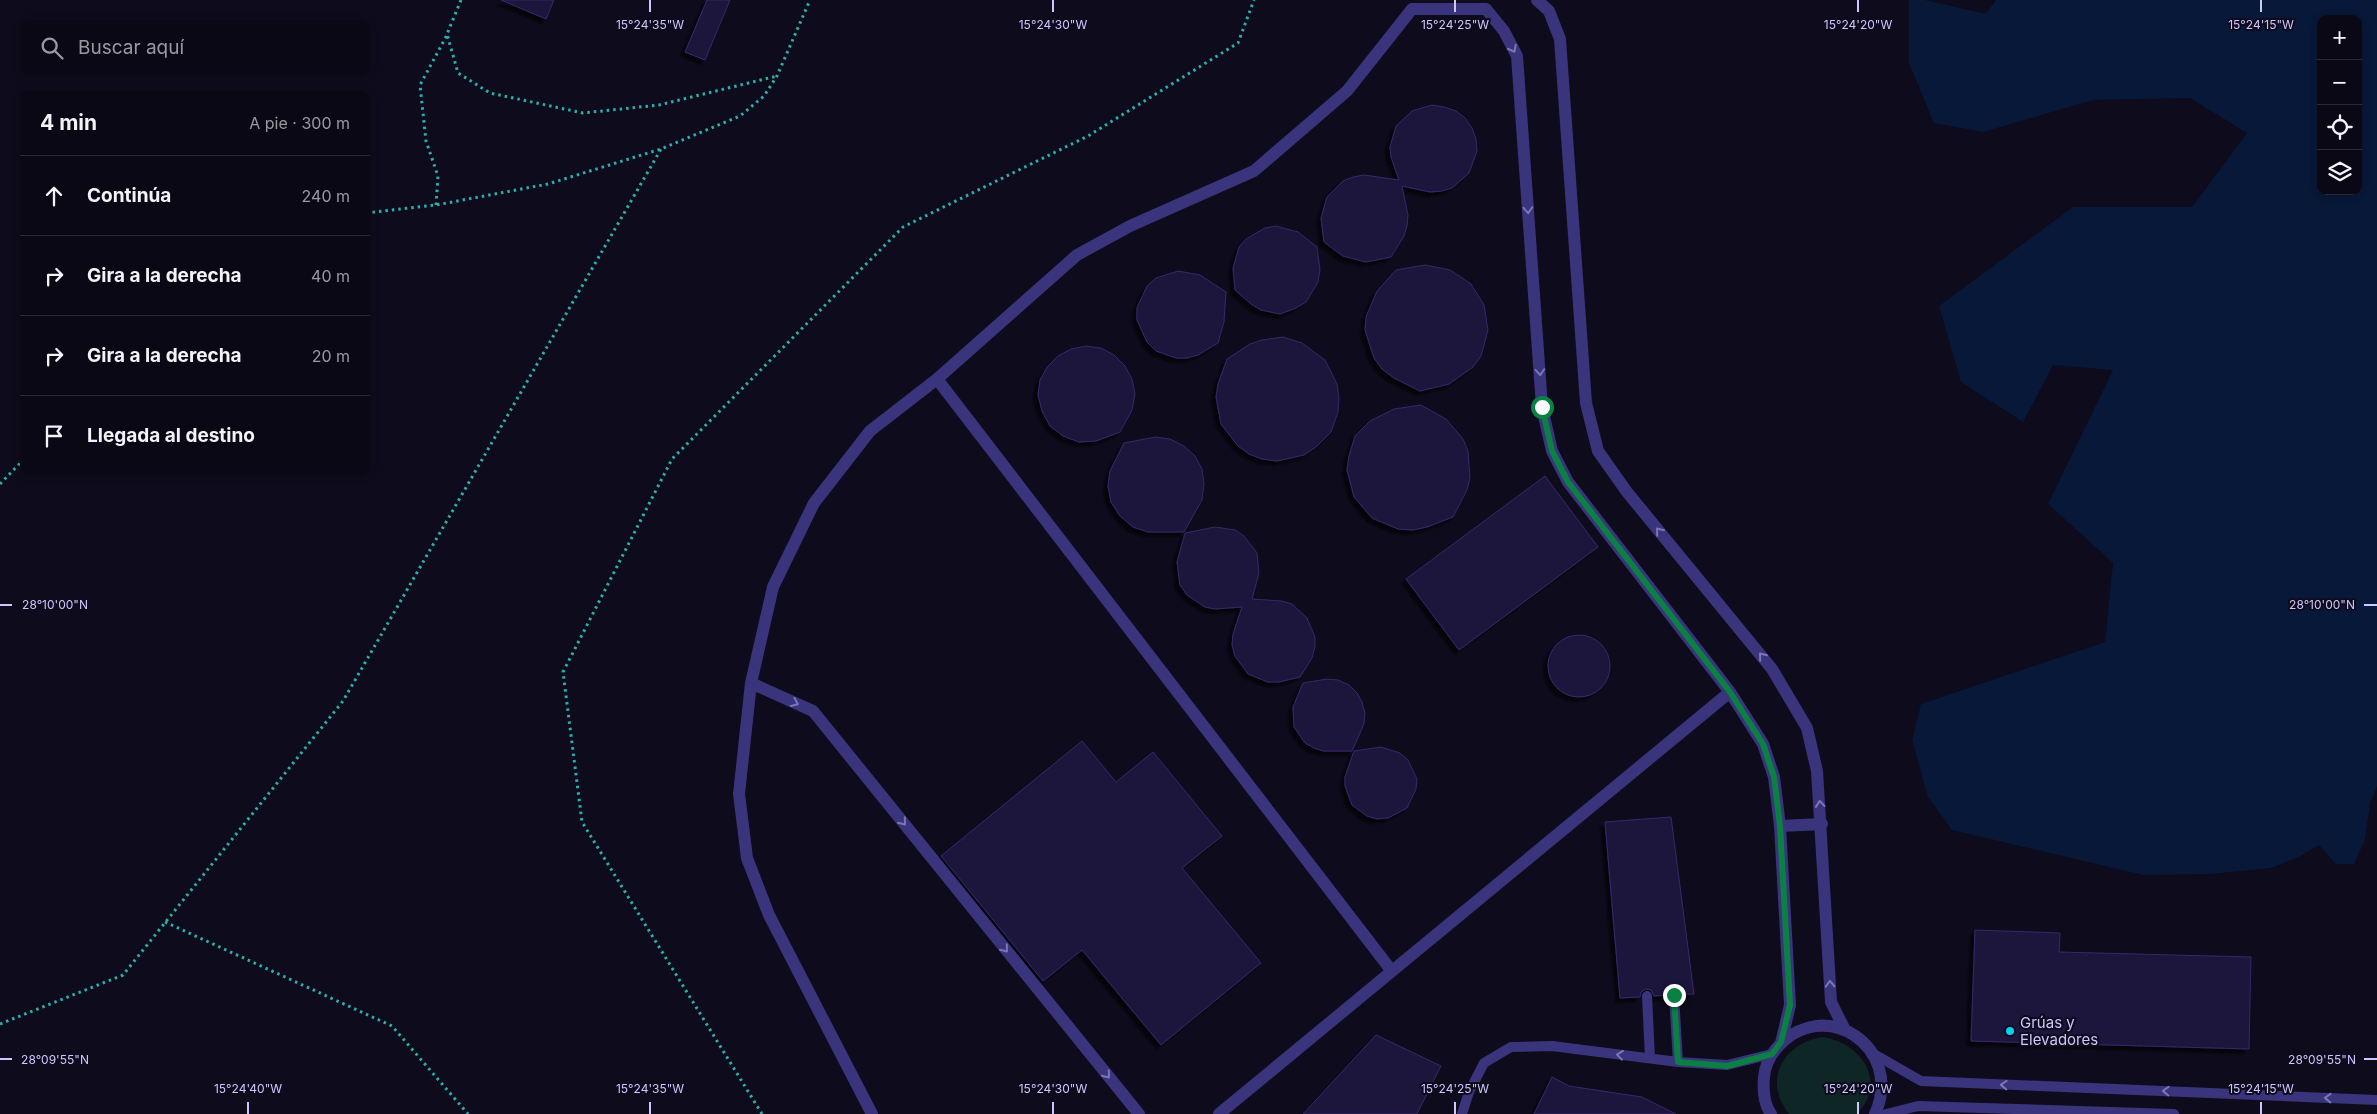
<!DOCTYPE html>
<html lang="es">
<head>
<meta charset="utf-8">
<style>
	:root { --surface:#0a0815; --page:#13111e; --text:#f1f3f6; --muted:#999aa0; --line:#2a2934 }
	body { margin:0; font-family:Inter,sans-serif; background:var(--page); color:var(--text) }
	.controls { position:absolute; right:15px; top:15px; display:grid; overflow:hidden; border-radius:10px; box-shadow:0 2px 8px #0003 }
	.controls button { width:45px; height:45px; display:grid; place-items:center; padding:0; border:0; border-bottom:1px solid var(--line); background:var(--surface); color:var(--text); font:25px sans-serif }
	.stop { position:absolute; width:15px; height:15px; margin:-11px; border:4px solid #0b8043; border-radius:50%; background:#fff }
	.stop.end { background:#0b8043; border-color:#fff; box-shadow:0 1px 5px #0008 }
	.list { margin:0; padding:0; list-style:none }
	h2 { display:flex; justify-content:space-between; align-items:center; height:65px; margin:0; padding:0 20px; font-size:21px }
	h2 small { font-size:16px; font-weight:400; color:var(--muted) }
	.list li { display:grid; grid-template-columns:32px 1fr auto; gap:15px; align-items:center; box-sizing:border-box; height:80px; padding:0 20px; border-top:1px solid var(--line) }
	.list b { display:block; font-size:19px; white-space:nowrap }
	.list em { font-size:16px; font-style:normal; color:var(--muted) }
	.icon { flex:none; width:28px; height:28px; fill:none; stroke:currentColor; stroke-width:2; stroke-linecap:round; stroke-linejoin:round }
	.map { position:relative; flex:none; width:2377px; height:1114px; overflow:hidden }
	.search { position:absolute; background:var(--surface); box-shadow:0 2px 8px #0003; left:20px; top:20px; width:350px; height:55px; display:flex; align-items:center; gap:12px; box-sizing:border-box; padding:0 18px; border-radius:10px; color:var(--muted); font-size:19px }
	.panel { position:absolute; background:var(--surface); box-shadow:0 2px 8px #0003; left:20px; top:90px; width:350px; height:385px; border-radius:10px }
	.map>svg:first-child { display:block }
	.green { fill:#0e2626 }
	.water { fill:#071838; fill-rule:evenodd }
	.building { fill:#1f163d; stroke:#37286a; filter:url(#shadow) }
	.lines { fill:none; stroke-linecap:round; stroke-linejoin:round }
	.path { stroke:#2aafaa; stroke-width:3; stroke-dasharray:2.5 4; stroke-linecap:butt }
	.service { stroke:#39347c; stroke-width:10 }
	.minor { stroke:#39347c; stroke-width:12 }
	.oneway { stroke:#7c76b7 }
	.route { stroke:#0b8043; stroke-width:6 }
	.ticks { fill:none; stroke:#cec6ff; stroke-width:2 }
	.poi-dot { fill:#00d2f1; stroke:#0e0b1c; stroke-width:2 }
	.labels { text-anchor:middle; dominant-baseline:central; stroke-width:4; stroke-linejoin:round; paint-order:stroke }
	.poi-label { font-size:15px; fill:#cec6ff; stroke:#0e0b1c; text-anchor:start }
	.ticks-label { font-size:12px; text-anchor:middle; fill:#cec6ff; stroke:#0e0b1c; stroke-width:4; stroke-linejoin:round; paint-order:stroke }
</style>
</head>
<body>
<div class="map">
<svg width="2377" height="1114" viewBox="0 0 2377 1114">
	<defs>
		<filter id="shadow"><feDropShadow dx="-4.5" dy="4.5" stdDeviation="1" flood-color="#0009"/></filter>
	</defs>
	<rect width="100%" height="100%" fill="#0e0b1c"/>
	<path class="green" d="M1822,1037c39,5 66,45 35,77h-68c-27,-34 -6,-70 33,-77z"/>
	<path class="water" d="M1909,0h16l61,14 10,-14h381v786l-7,17 -5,37 -11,24h-18l-17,-19 -20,12 -28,11 -60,6 -68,1 -191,-45 -24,-33 -16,-57 9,-36 184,-62 8,-79 -65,-59 65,-134 -60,-5 -30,57 -62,-40 -22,-76 134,-99h119l55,-74 -57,-35 -97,2 -110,32 -49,-9 -25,-60zM2321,19h37v172h-37z"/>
	<path class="building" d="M501,0h53l-8,19z
		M707,0h23l-25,60 -20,-8z
		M1432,105l12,2 12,4 9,7 7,10 4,11 1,12 -8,22 -17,15 -10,3 -12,1 -28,-6 6,29 -1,11 -3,10 -13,21 -25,5 -23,-6 -19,-14 -3,-24 6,-21 16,-16 10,-4 11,-2 35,5 -8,-23 -1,-10 6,-21 16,-15z
		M1276,226l22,6 19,15 3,23 -2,12 -12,20 -10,6 -16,6 -19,-4 -10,-6 -16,-14 -2,-22 6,-21 7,-8 19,-11z
		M1425,265l25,5 21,14 13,21 4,25 -7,26 -8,11 -24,17 -29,7 -26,-13 -12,-9 -8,-11 -9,-28 1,-13 11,-26 19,-21z
		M1178,271l22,4 26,17 -2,30 -6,21 -20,12 -11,3h-11l-20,-7 -9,-9 -10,-22v-12l10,-22 9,-8z
		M1283,337l19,6 23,17 12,24 2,14 -1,14 -7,20 -15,15 -12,8 -27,6 -15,-2 -13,-5 -11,-8 -17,-22 -5,-27 2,-13 9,-25 23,-15 12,-4z
		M1086,346l15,2 13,7 11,11 7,13 3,15 -3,16 -12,22 -24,9 -17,1 -16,-6 -13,-10 -8,-15 -4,-16 2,-15 7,-13 11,-11 13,-7z
		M1421,405l25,14 17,20 5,12 2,27 -3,12 -14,27 -26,10 -14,3 -15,-1 -26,-11 -18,-21 -7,-27 2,-14 6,-20 15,-15 24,-12z
		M1155,437l15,2 14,7 11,10 7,13 2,15 -2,16 -18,32h-36l-15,-5 -13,-11 -9,-14 -3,-16 2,-15 14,-28z
		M1545,476l53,71 -139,103 -53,-71z
		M1215,527l20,3 9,6 13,17 2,20 -7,26 30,2 10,3 15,14 8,19v10l-3,11 -12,19 -21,5h-11l-20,-8 -13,-18 -3,-11 1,-11 9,-27 -27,2 -10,-2 -18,-12 -7,-10 -3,-23 8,-29z
		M1548 666a31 31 0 1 1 62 0a31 31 0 1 1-62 0Z
		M1327,679l11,1 11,5 8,8 5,9 3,11 -1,11 -12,27h-29l-9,-3 -9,-5 -11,-16 -1,-20 10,-24z
		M1082,741l34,41 37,-30 69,84 -40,32 79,95 -100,82 -79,-95 -39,31 -102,-125z
		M1381,747l19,6 8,7 9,19 -1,10 -9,19 -19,10 -11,1 -10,-3 -15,-11 -7,-19v-9l9,-26z
		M1671,817l23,177h-13l-4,-5 -4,-1 -6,7 -13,1 -3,-6 -5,-1 -5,3 -1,5 -20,1 -15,-176z
		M1975,930l85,3 -1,19 192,5 -2,92 -278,-8z
		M1376,1035l65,31 -24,48h-114z
		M1552,1077l17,9 73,11 34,17h-142z"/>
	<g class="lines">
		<path class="path" d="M461,0l-14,34 11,39 32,20 93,20 76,-8 118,-29
			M436,205l2,-29 -12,-35 -6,-56 27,-50
			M366,213l70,-8 112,-21 113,-35 79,-33 24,-20 13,-20 33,-76
			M0,484l24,-25
			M165,922l227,104 76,88
			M0,1024l123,-49 220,-274 318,-552
			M762,1114l-180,-292 -19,-150 109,-213 231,-232 185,-91 150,-93 16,-43"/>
		<path class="service" d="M1674,995l4,67
			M1647,996l3,62
			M1874,1054l47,27 456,19
			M1462,1114l7,-22 15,-29 27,-16 41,-1 126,16 49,3 45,-11
			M1886,1114l32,-8 256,8"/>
		<path class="minor" d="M1537,0l12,11 11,28 26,364 12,48 29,41 145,177 35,59 10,43 14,231 14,28
			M1486,9l18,22 13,25 25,351 10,44 16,31 162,210 33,52 11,33 6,49 10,179 -9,38
			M937,379l454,591
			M751,683l62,28 326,403
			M1780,826l42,-2
			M872,1114l-103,-199 -22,-57 -8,-64 12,-111 22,-96 41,-84 56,-72 67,-52 140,-124 53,-29 124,-55 93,-80 65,-82h74
			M1219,1114l511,-422
			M1771,1114c-8,-11 -8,-25 -7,-37 1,-10 6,-21 12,-28 47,-56 129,-2 99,65"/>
	</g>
	<defs><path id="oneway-chevron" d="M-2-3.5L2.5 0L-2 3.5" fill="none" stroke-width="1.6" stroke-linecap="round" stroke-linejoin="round" transform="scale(1.25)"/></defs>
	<g class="oneway">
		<use href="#oneway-chevron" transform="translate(1513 49) rotate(63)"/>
		<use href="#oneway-chevron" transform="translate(1528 210) rotate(86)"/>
		<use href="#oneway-chevron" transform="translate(1540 372) rotate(86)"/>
		<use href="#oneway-chevron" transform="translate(1659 531) rotate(-129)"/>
		<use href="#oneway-chevron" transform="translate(1762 656) rotate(-129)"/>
		<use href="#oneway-chevron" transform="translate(795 703) rotate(24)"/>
		<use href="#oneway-chevron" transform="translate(1820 804) rotate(-95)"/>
		<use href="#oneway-chevron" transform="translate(903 822) rotate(51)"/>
		<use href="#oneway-chevron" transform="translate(1005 949) rotate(51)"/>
		<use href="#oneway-chevron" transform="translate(1830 984) rotate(-93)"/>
		<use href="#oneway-chevron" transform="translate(1620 1055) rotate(-173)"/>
		<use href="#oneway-chevron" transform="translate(1107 1075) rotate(51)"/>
		<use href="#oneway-chevron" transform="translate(2004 1085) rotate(-178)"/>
		<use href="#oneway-chevron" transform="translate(2166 1091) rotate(-178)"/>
		<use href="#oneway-chevron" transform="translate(2328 1098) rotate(-178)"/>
	</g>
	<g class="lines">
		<path class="route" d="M1542,407l10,44 16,31 162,210 33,52 11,33 6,49 10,179 -9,37 -9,12 -45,12 -49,-4 -4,-67"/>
	</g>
	<path class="ticks" d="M650,0v12M1053,0v12M1455,0v12M1858,0v12M2261,0v12M0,605h12M2364,605h13M0,1059h12M2364,1059h13M248,1102v12M650,1102v12M1053,1102v12M1455,1102v12M1858,1102v12M2261,1102v12"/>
	<circle class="poi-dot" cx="2010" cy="1031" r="5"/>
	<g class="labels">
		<g class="poi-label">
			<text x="2020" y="1022">Grúas y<tspan x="2020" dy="17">Elevadores</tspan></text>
		</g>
	</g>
	<g class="ticks-label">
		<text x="650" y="29">15°24'35"W</text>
		<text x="1053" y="29">15°24'30"W</text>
		<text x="1455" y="29">15°24'25"W</text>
		<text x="1858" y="29">15°24'20"W</text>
		<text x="2261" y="29">15°24'15"W</text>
		<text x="55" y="609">28°10'00"N</text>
		<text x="2322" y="609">28°10'00"N</text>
		<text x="55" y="1064">28°09'55"N</text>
		<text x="2322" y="1064">28°09'55"N</text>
		<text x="248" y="1093">15°24'40"W</text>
		<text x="650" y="1093">15°24'35"W</text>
		<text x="1053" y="1093">15°24'30"W</text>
		<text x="1455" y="1093">15°24'25"W</text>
		<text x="1858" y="1093">15°24'20"W</text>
		<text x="2261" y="1093">15°24'15"W</text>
	</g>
</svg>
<div class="controls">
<button>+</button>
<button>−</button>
<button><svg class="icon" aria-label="locate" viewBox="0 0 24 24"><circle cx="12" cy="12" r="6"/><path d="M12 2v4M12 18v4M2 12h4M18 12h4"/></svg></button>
<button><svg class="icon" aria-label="layers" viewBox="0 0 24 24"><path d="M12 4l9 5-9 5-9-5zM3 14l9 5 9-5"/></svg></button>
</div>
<div class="stop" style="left:1542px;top:407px"></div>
<div class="stop end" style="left:1674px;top:995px"></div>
<div class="search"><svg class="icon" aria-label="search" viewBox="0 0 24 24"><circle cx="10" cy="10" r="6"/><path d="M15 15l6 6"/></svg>Buscar aquí</div>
<section class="panel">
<h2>4 min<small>A pie · 300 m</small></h2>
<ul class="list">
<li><svg class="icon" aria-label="ahead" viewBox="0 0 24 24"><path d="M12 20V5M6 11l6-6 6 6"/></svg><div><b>Continúa</b></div><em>240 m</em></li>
<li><svg class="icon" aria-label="right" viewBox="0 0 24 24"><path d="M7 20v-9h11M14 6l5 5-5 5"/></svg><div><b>Gira a la derecha</b></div><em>40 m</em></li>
<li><svg class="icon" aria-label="right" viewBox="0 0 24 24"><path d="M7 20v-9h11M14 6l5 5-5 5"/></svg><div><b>Gira a la derecha</b></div><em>20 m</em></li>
<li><svg class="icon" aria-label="arrive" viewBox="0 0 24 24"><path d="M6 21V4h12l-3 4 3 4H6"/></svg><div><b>Llegada al destino</b></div></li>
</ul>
</section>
</div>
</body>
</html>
